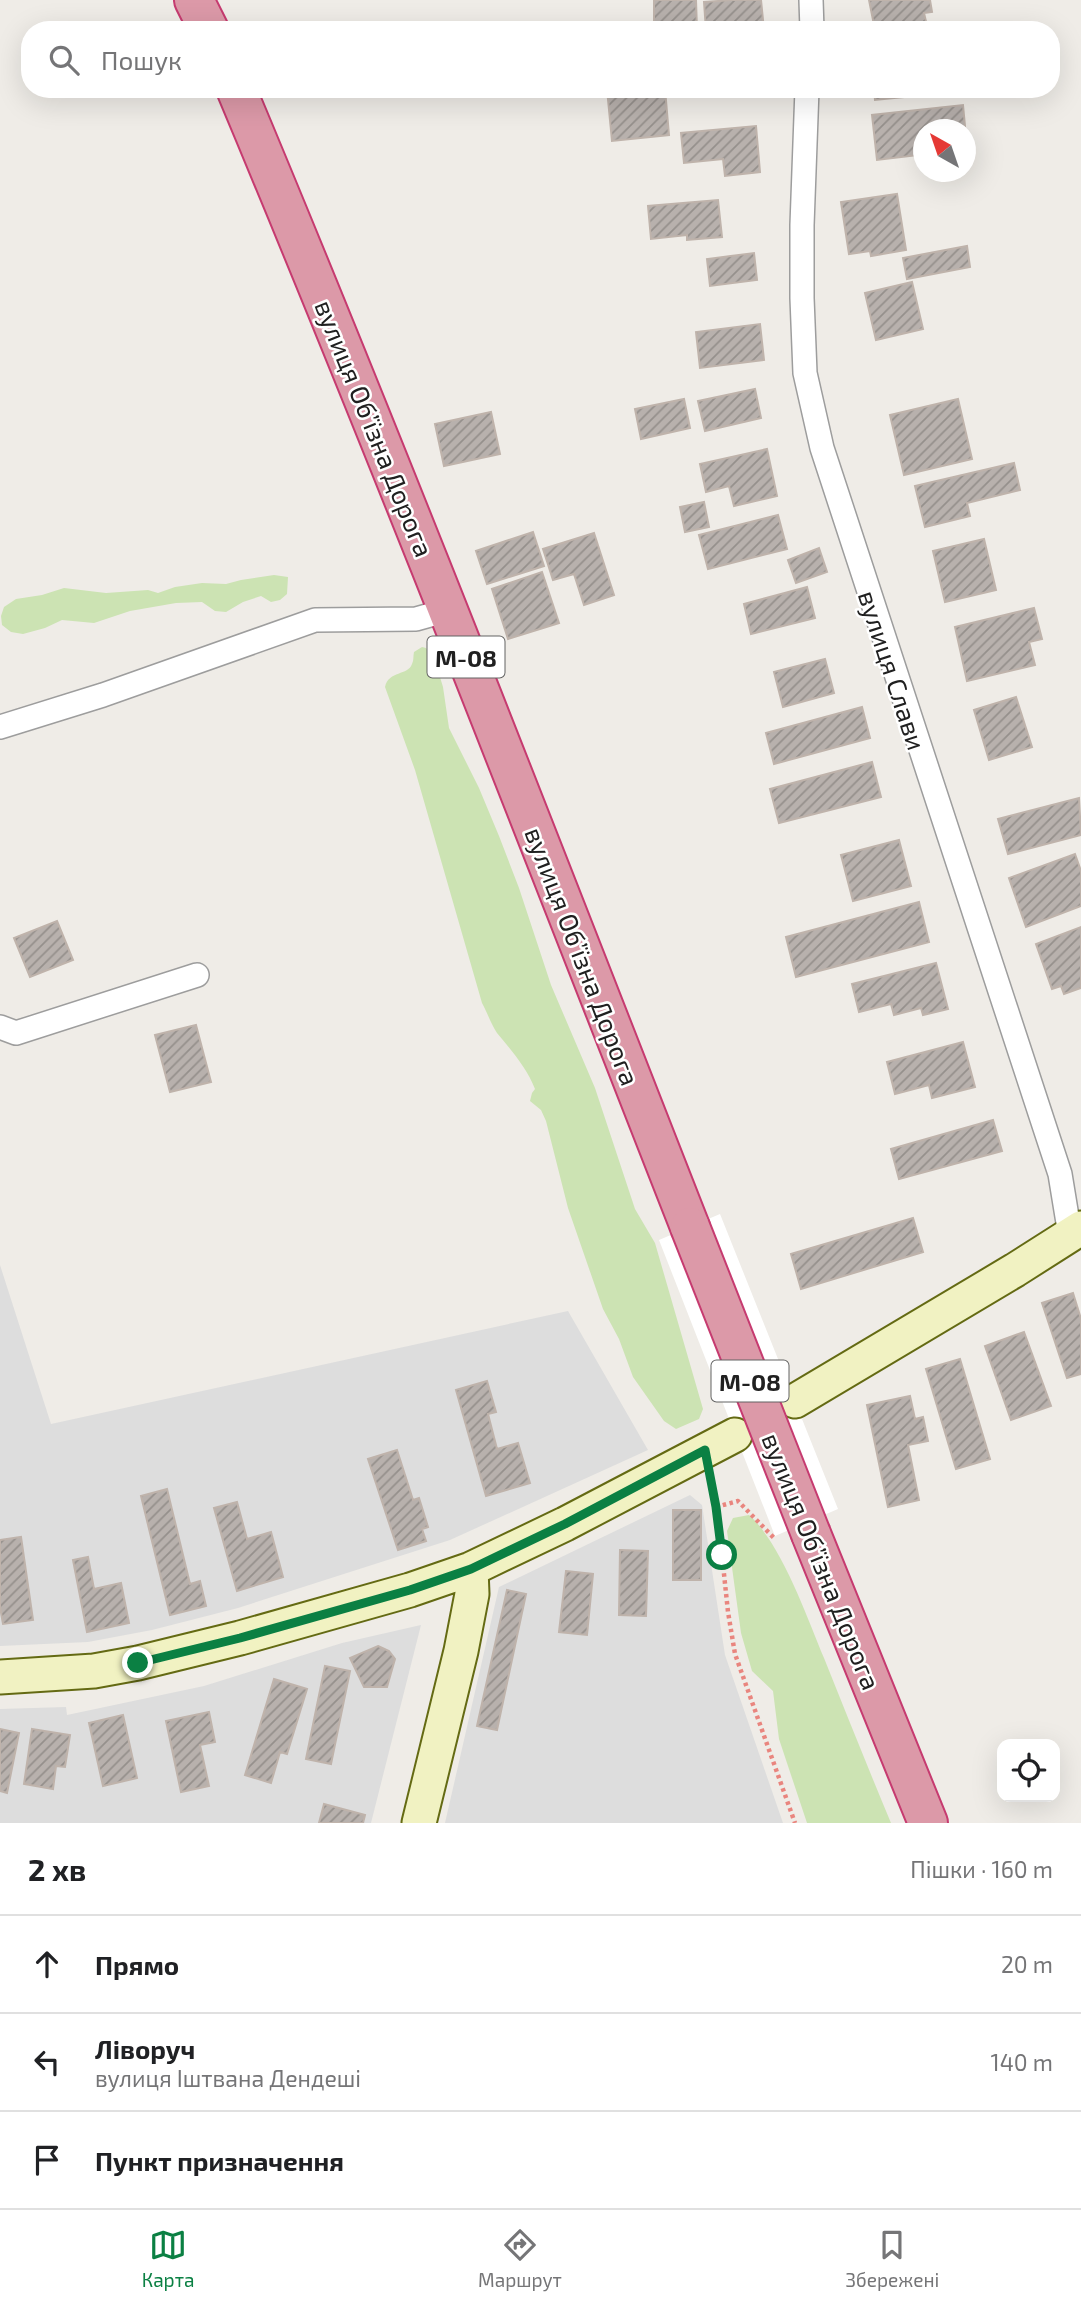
<!DOCTYPE html>
<html lang="uk">
<head>
<meta charset="utf-8">
<style>
	:root { --surface:#fff; --page:#f2f2f2; --text:#202124; --muted:#757577; --line:#e0e0e0; --accent:#0b8043 }
	body { margin:0; font-family:"Exo 2",sans-serif; background:var(--page); color:var(--text) }
	.controls { position:absolute; right:21px; bottom:21px; display:grid; overflow:hidden; border-radius:14px; box-shadow:0 7px 28px #0002 }
	.controls button { width:63px; height:63px; display:grid; place-items:center; padding:0; border:0; border-bottom:2px solid var(--line); background:var(--surface); color:var(--text); font:35px sans-serif }
	.compass { position:absolute; left:913px; top:119px; width:63px; height:63px; border-radius:50%; background:var(--surface); box-shadow:0 7px 28px #0002; rotate:320deg }
	.stop { position:absolute; width:21px; height:21px; margin:-16px; border:5px solid #0b8043; border-radius:50%; background:#fff }
	.stop.end { background:#0b8043; border-color:#fff; box-shadow:0 2px 7px #0008 }
	.list { margin:0; padding:0; list-style:none }
	h2 { display:flex; justify-content:space-between; align-items:center; height:91px; margin:0; padding:0 28px; font-size:30px }
	h2 small { font-size:23px; font-weight:400; color:var(--muted) }
	.list li { display:grid; grid-template-columns:46px 1fr auto; gap:21px; align-items:center; box-sizing:border-box; height:98px; padding:0 28px; border-top:2px solid var(--line) }
	.list b { display:block; font-size:26px; white-space:nowrap }
	.list p { margin:0; font-size:23px; white-space:nowrap; color:var(--muted) }
	.list em { font-size:23px; font-style:normal; color:var(--muted) }
	.icon { flex:none; width:38px; height:38px; fill:none; stroke:currentColor; stroke-width:2; stroke-linecap:round; stroke-linejoin:round }
	.map { position:relative; flex:none; width:1081px; height:1823px; overflow:hidden }
	.search { position:absolute; background:var(--surface); box-shadow:0 7px 28px #0002; left:21px; right:21px; top:21px; height:77px; display:flex; align-items:center; gap:18px; box-sizing:border-box; padding:0 24px; border-radius:28px; color:var(--muted); font-size:26px }
	.sheet { height:385px; background:var(--surface) }
	nav { display:flex; justify-content:space-around; align-items:center; box-sizing:border-box; height:98px; border-top:2px solid var(--line); background:var(--surface); font-size:19px; color:var(--muted) }
	nav a { display:grid; justify-items:center; gap:4px }
	nav .on { color:var(--accent) }
	.map>svg:first-child { display:block }
	.residential { fill:#ddd }
	.grass { fill:#cce3b3 }
	.pier { fill:#fff }
	.building { fill:url(#building-hatch); stroke:#bfb3ab; stroke-width:2 }
	.lines { fill:none; stroke-linecap:round; stroke-linejoin:round }
	.street-casing { stroke:#9d9d9d; stroke-width:26 }
	.secondary-casing { stroke:#646a13; stroke-width:37 }
	.highway-casing { stroke:#c63b70; stroke-width:42 }
	.path { stroke:#e9857e; stroke-width:4.5; stroke-dasharray:3.5 3.5; stroke-linecap:butt }
	.street { stroke:#fff; stroke-width:23 }
	.secondary { stroke:#f1f2c2; stroke-width:33 }
	.highway { stroke:#dc99a8; stroke-width:38 }
	.highway-bridge-casing { stroke:#c63b70; stroke-width:42; stroke-linecap:butt }
	.highway-bridge { stroke:#dc99a8; stroke-width:38 }
	.route { stroke:#0b8043; stroke-width:9 }
	.labels { text-anchor:middle; dominant-baseline:central; stroke-width:5; stroke-linejoin:round; paint-order:stroke }
	.shield { fill:#fff; stroke:#636363; stroke-width:2 }
	.shield-label { font-size:24px; font-weight:bold; fill:#202020 }
	.street-label { font-size:26px; fill:#202020; stroke:#fff }
</style>
</head>
<body>
<div class="map">
<svg width="1081" height="1823" viewBox="0 0 1081 1823">
	<defs>
		<pattern id="building-hatch" width="6" height="6" patternUnits="userSpaceOnUse" patternTransform="scale(1.75)"><rect width="6" height="6" fill="#b8b1ad"/><path d="M-1 1l2-2M0 6l6-6M5 7l2-2" fill="none" stroke="#95908c"/></pattern>
	</defs>
	<rect width="100%" height="100%" fill="#efece7"/>
	<path class="residential" d="M0,1265l51,159 517,-113 80,139 -198,90 -212,68 -86,22 -64,12 -88,4z
		M690,1495l12,10 23,150 58,168h-338l54,-236z
		M421,1625l-50,198h-371v-114l66,-2 1,8 137,-29 138,-43z"/>
	<path class="grass" d="M274,575l14,2 -1,17 -7,6 -9,2 -10,-6 -18,6 -17,10 -11,-1 -13,-9 -26,1 -46,8 -36,12 -32,-3 -17,8 -22,6 -12,-2 -9,-7 -1,-9 3,-9 12,-8 26,-4 22,-7 42,5 42,-3 10,3 17,-6 27,-4 24,1 15,-4z
		M422,647l4,1 10,16 7,23 6,41 30,60 20,48 20,52 32,97 44,103 40,121 20,34 48,166 -4,10 -23,10 -12,-8 -31,-44 -14,-38 -16,-30 -35,-101 -22,-87 -5,-11 -11,-9 2,-8 3,-4c-8,-21 -24,-39 -38,-56 -6,-9 -10,-21 -15,-30l-67,-233 -30,-83c4,-17 23,-11 27,-23 2,-4 1,-8 2,-12z
		M749,1515c32,28 58,102 75,143 22,55 44,110 67,165h-84l-28,-84 -6,-48 -21,-20 -11,-38 -14,-102 6,-13z"/>
	<path class="pier" d="M720,1214l118,295 -63,27 -116,-296z"/>
	<path class="building" d="M654,0h42l1,30h-43z
		M732,0h29l3,30h-58l-2,-28z
		M869,0h61l2,12 -8,1 4,17h-53z
		M607,89h58l4,46 -57,6z
		M874,89h70v4l-69,7z
		M963,105l2,21 -15,1v3h-27v17l-5,1 1,7 -42,5 -5,-45z
		M756,126l4,46 -35,4 -2,-17 -39,4 -3,-30z
		M897,194l9,56 -35,6 -1,-5 -21,3 -8,-52z
		M718,200l4,37 -35,3v-5l-36,4 -3,-33z
		M967,246l3,21 -63,12 -4,-21z
		M754,253l3,27 -47,6 -3,-27z
		M912,282l11,47 -47,11 -11,-47z
		M760,324l4,36 -64,8 -4,-36z
		M755,389l6,29 -56,13 -7,-30z
		M684,399l6,29 -49,11 -6,-30z
		M958,399l14,60 -68,16 -14,-60z
		M491,412l9,42 -56,12 -9,-42z
		M767,449l10,47 -43,10 -5,-20 -23,6 -6,-28z
		M1014,463l6,27 -53,13 3,13 -45,11 -10,-41z
		M704,502l5,25 -24,5 -5,-25z
		M778,515l9,34 -79,20 -9,-34z
		M533,532l11,34 -57,18 -11,-33z
		M594,533l20,62 -30,10 -10,-31 -21,6 -10,-31z
		M984,539l12,51 -51,12 -12,-51z
		M819,548l8,24 -31,11 -8,-23z
		M542,572l17,51 -51,16 -16,-50z
		M807,587l8,31 -64,16 -7,-30z
		M1034,608l8,31 -13,3 6,23 -68,16 -12,-54z
		M825,659l9,34 -51,14 -9,-35z
		M1016,697l16,50 -43,13 -15,-50z
		M862,707l8,31 -96,26 -8,-31z
		M872,762l9,35 -102,26 -9,-34z
		M1079,798l2,37 -73,19 -10,-35z
		M899,840l12,46 -58,15 -12,-46z
		M1075,854l6,17v35l-55,21 -17,-49z
		M919,902l10,40 -133,35 -10,-40z
		M57,921l16,39 -43,17 -16,-39z
		M1081,927v61l-17,6 -3,-8 -9,3 -16,-45z
		M936,963l12,46 -25,6 -2,-7 -27,7 -3,-11 -32,8 -7,-28z
		M196,1025l15,57 -41,10 -15,-57z
		M963,1042l12,45 -43,11 -3,-13 -34,9 -8,-32z
		M993,1120l9,31 -103,28 -8,-30z
		M913,1218l10,34 -122,37 -10,-35z
		M1073,1293l8,26v55l-14,4 -25,-75z
		M1024,1332l27,74 -40,14 -26,-74z
		M960,1359l30,100 -34,10 -30,-100z
		M487,1381l9,31 -8,2 9,35 21,-6 12,40 -44,13 -30,-106z
		M910,1396l5,23 8,-2 5,24 -20,4 11,55 -31,7 -21,-102z
		M397,1450l16,50 6,-2 9,29 -6,2 4,12 -28,9 -30,-91z
		M167,1489l23,95 10,-3 6,25 -36,9 -29,-119z
		M237,1502l10,37 24,-7 12,45 -46,14 -23,-83z
		M673,1510h28v70h-28z
		M21,1537l12,83 -30,4 -3,-17v-67z
		M620,1550l28,1 -2,65 -27,-1z
		M88,1557l6,32 27,-6 8,40 -42,9 -14,-72z
		M566,1571l27,3 -6,61 -28,-3z
		M507,1590l19,4 -29,136 -20,-4z
		M378,1646l11,5 6,8 -8,28h-23l-14,-29z
		M325,1666l25,5 -19,93 -25,-5z
		M274,1679l33,10 -20,65 -7,-2 -9,31 -26,-8z
		M209,1712l6,30 -15,3 9,41 -28,6 -15,-71z
		M123,1715l14,63 -34,8 -14,-63z
		M0,1729l19,4 -12,60 -7,-2z
		M32,1729l38,6 -5,32 -9,-1 -3,23 -29,-5z
		M324,1804l41,11 -2,8h-44z"/>
	<g class="lines">
		<defs>
			<path id="street" d="M811,0l1,30
				M807,89l-5,136v73l3,75 17,75 238,726 10,61
				M0,727l103,-32 212,-75 101,-1 32,-9
				M0,1027l16,6 181,-58"/>
			<path id="secondary" d="M795,1401l220,-131 66,-42
				M0,1677l94,-6 44,-8 102,-25 170,-48 61,-21 94,-45 170,-89
				M419,1823l42,-172 11,-57 -1,-25"/>
			<path id="highway" d="M194,0l15,30
				M236,89c158,377 305,758 454,1138
				M811,1534l117,289"/>
		</defs>
		<use href="#street" class="street-casing"/>
		<use href="#secondary" class="secondary-casing"/>
		<use href="#highway" class="highway-casing"/>
		<path class="path" d="M712,1483l10,72 6,57 7,42 60,169
			M716,1507l22,-6 37,38"/>
		<use href="#street" class="street"/>
		<use href="#secondary" class="secondary"/>
		<use href="#highway" class="highway"/>
		<defs>
			<path id="highway-bridge" d="M690,1227l121,307"/>
		</defs>
		<use href="#highway-bridge" class="highway-bridge-casing"/>
		<use href="#highway-bridge" class="highway-bridge"/>
	</g>
	<g class="lines">
		<path class="route" d="M138,1663l102,-25 170,-48 61,-21 94,-45 140,-74 11,57 6,48"/>
	</g>
	<g class="labels">
		<g class="shield">
			<rect x="427.5" y="636.5" width="77" height="41" rx="5"/>
			<rect x="711.5" y="1360.5" width="77" height="41" rx="5"/>
		</g>
		<g class="shield-label">
			<text x="466" y="657">М-08</text>
			<text x="750" y="1381">М-08</text>
		</g>
		<g class="street-label">
			<text transform="translate(375 428) rotate(68)">вулиця Обʼїзна Дорога</text>
			<text transform="translate(893 670) rotate(72)">вулиця Слави</text>
			<text transform="translate(583 956) rotate(69)">вулиця Обʼїзна Дорога</text>
			<text transform="translate(822 1561) rotate(68)">вулиця Обʼїзна Дорога</text>
		</g>
	</g>
</svg>
<div class="controls">
<button><svg class="icon" aria-label="locate" viewBox="0 0 24 24"><circle cx="12" cy="12" r="6"/><path d="M12 2v4M12 18v4M2 12h4M18 12h4"/></svg></button>
</div>
<svg class="compass" viewBox="-18 -18 36 36"><path d="M0-13l5 13h-10z" fill="#e53935"/><path d="M0 13l5-13h-10z" fill="#757577"/></svg>
<div class="stop" style="left:722px;top:1555px"></div>
<div class="stop end" style="left:138px;top:1663px"></div>
<div class="search"><svg class="icon" aria-label="search" viewBox="0 0 24 24"><circle cx="10" cy="10" r="6"/><path d="M15 15l6 6"/></svg>Пошук</div>
</div>
<section class="sheet">
<h2>2 хв<small>Пішки · 160 m</small></h2>
<ul class="list">
<li><svg class="icon" aria-label="ahead" viewBox="0 0 24 24"><path d="M12 20V5M6 11l6-6 6 6"/></svg><div><b>Прямо</b></div><em>20 m</em></li>
<li><svg class="icon" aria-label="left" viewBox="0 0 24 24"><path d="M17 20v-9H6M10 6l-5 5 5 5"/></svg><div><b>Ліворуч</b><p>вулиця Іштвана Дендеші</p></div><em>140 m</em></li>
<li><svg class="icon" aria-label="arrive" viewBox="0 0 24 24"><path d="M6 21V4h12l-3 4 3 4H6"/></svg><div><b>Пункт призначення</b></div></li>
</ul>
</section>
<nav>
<a class="on"><svg class="icon" aria-label="map" viewBox="0 0 24 24"><path d="M3 6l6-2 6 2 6-2v14l-6 2-6-2-6 2zM9 4v14M15 6v14"/></svg>Карта</a>
<a><svg class="icon" aria-label="directions" viewBox="0 0 24 24"><path d="M12 3l9 9-9 9-9-9zM9 14v-3h6M13 9l2 2-2 2"/></svg>Маршрут</a>
<a><svg class="icon" aria-label="saved" viewBox="0 0 24 24"><path d="M7 4h10v16l-5-4-5 4z"/></svg>Збережені</a>
</nav>
</body>
</html>
